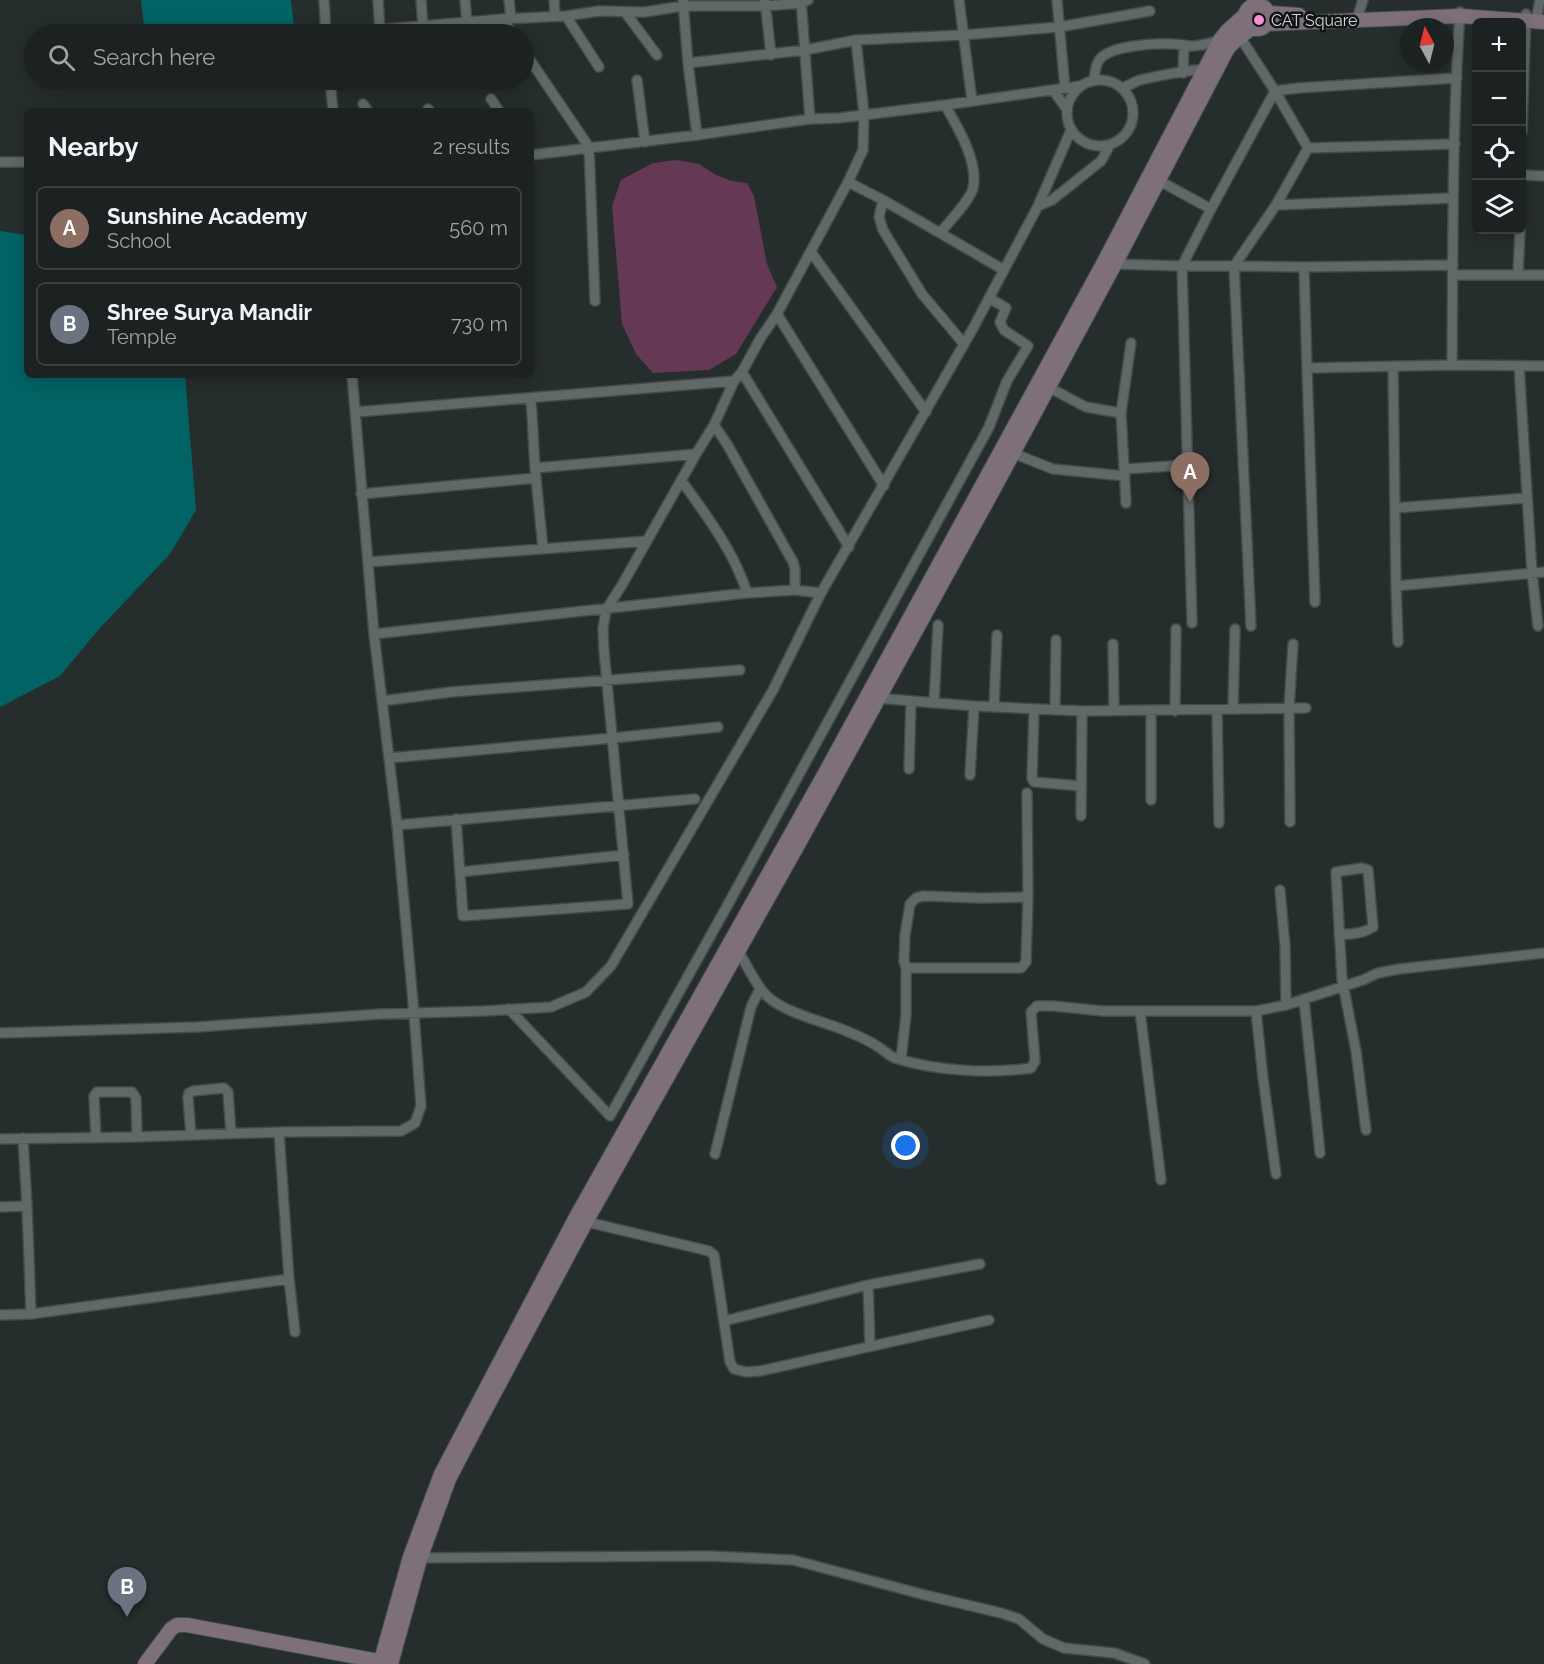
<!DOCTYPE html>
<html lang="en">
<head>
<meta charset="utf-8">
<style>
	:root { --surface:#1c2222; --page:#292f2f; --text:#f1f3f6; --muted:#a0a4a5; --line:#3a3f40; --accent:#8bbbb9 }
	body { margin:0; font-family:Raleway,sans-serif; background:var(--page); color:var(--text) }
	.controls { position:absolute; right:18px; top:18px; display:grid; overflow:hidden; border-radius:9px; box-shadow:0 3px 15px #0003 }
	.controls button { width:54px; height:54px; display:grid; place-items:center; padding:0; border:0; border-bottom:2px solid var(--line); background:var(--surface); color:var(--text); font:30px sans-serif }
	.compass { position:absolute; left:1400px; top:18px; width:54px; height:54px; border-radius:50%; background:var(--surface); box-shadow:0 3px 15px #0003; rotate:353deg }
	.you { position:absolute; left:906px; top:1146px; width:21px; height:21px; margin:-15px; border:4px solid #fff; border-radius:50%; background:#1a73e8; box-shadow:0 0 0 9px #1a73e833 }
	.badge { display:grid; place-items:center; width:39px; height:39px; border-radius:50%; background:var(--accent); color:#fff; font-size:20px; font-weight:700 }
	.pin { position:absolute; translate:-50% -50px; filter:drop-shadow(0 2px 3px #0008) }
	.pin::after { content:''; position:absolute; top:32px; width:21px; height:18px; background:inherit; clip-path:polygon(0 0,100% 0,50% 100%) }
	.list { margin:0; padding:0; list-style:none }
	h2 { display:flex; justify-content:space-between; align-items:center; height:78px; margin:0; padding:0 24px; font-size:26px }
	h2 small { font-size:20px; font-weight:400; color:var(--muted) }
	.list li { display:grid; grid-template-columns:39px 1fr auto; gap:18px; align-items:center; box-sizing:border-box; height:84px; margin:0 12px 12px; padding:0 12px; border:2px solid var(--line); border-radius:9px }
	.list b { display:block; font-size:22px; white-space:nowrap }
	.list p { margin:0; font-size:20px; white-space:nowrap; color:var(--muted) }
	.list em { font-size:20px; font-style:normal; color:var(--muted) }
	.icon { flex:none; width:33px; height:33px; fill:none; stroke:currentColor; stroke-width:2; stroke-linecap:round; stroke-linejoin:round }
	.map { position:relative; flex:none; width:1544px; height:1664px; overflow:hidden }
	.search { position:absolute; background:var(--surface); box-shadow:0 3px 15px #0003; left:24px; top:24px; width:510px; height:66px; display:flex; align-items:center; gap:15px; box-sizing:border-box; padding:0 21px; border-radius:33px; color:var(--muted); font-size:22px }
	.panel { position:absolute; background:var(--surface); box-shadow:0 3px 15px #0003; left:24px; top:108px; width:510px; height:270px; border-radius:9px }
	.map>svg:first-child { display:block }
	.green { fill:#653854 }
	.water { fill:#026364 }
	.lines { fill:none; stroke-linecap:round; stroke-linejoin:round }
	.street-casing { stroke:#454b4b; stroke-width:12 }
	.secondary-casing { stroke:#454b4b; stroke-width:16 }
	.street { stroke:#606868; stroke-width:9 }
	.secondary { stroke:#7d707b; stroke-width:14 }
	.poi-dot { fill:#f690cf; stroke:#111414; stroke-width:2 }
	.labels { text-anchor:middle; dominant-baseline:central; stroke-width:5; stroke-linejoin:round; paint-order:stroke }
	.poi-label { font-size:16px; fill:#d1d5d5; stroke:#111414; text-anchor:start }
</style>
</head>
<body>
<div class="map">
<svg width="1544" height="1664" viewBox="0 0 1544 1664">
	<rect width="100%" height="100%" fill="#262d2d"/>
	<path class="green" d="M676,160l23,4 17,11 16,6 15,2 7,13 13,68 10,23 -41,67 -27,16 -56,3 -17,-19 -14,-30 -10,-118 9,-26 32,-17z"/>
	<path class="water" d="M141,0h150l4,34h-150z
		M149,80h76l-75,7z
		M0,231l27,4v140h158l11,135 -26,44 -71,75 -39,47 -60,31z"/>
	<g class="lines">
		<defs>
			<path id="street" d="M324,0l2,34
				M378,0l2,31
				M421,0l2,27
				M465,0l2,23
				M509,0l2,19
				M554,0l1,15
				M765,0l6,55
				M801,0l9,119
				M959,0l13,101
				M1057,0l8,88
				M683,1l5,62 9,72
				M625,12l32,43
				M566,16l33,51
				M502,19l11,15
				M1357,19l6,-19
				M1536,21l4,-21
				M329,34l173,-15 64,-3 33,-5 46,1 38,-6h82l37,-3 6,-3
				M524,51l65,96 6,154
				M688,63l117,-13 51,-10 107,-5 96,-8 91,-16
				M1183,73l1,-28
				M1067 113a33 33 0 1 1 66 0a33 33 0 1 1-66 0Z
				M330,80l3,31
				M637,80l8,62
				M1094,80c1,-6 1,-13 4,-18 8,-17 58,-19 75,-18 7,0 13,2 19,2 10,0 19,-3 28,-6
				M1122,88c6,-2 12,-6 18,-8 12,-3 56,-12 67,-10
				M1053,90l13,18
				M491,99l8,12
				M363,104l5,7
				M428,109l2,2
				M1522,131l4,-117
				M1308,148l147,-4
				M531,155l166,-20 113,-16 29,-1 106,-13 135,-19
				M0,162h27
				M1522,175l22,1
				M1154,178l57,31 64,-118 23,-3 159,-10
				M848,182l35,18 121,70
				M883,200l-4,17 4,13 39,64 42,50
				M1276,205l177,-7
				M1038,206l14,-6 49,-39 9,-16
				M1211,209l-29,57h52l42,-61 32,-57 -33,-57 -35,-54
				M940,233c9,-11 31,-34 33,-45 6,-26 -16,-62 -28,-83
				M811,252l115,160
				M1115,264l67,2 10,357
				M1304,267l149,-2
				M1518,274l2,-44
				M1453,275h91
				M777,314l107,172
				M1452,365l92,1
				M1393,366l3,220
				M1519,366l13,207 6,53
				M742,372l107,175
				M1048,387l38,20 35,6
				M531,398l4,70 8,81
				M356,412l378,-31
				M714,425l13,19 66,118 2,7v21
				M1010,452l43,17 72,7
				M535,468l161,-14
				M1125,469l62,-4
				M681,480c25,35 53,71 66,113
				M361,494l175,-16
				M1126,503l-5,-90 10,-70
				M1395,508l132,-10
				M368,562l279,-21
				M1315,602l-8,-234 145,-3c1,-118 0,-235 8,-353
				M1251,626l-17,-360 70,1 3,101
				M374,634l373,-41 48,-3 26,3
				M1398,642l-2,-56 148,-14
				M1113,644l1,67
				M876,698l98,8 108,5 224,-3
				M382,701l69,-9 289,-22
				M934,703l4,-78
				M994,707l3,-72
				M1233,708l2,-79
				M1034,710l-2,68 2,4 47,4
				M1055,710l1,-70
				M1217,710l2,113
				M1151,711v89
				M1175,711l1,-82
				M389,758l224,-20 105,-11
				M909,769l2,-68
				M970,775l4,-69
				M1081,816l1,-105
				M456,819l7,97 165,-12 -24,-253 -1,-23 3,-18 16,-25 74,-131 18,-29 20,-44 8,-9 18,-33 17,-25 71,-132 15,-32 1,-36 -8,-74
				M1290,822l-1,-114 4,-64
				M397,825l298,-26
				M460,872l164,-17
				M1280,890l5,56 1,59
				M1339,934c11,1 25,-1 34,-7l-5,-57 -6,-2 -26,4 6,107 14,72 10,79
				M736,950l2,1c10,15 17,34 30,46 15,14 51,24 71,31 14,6 29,11 41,20 5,3 9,8 15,10 40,13 94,16 136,10l4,-7 -4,-49 6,-6h16l50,5h153l30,-6 77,-25 15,-7 21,-4 145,-16
				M907,970l-3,-9 1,-26 5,-31 6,-6 7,-2 57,2 48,-1
				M1304,999l16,154
				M509,1009l101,107 116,-208 263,-481 18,-46 21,-35 -24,-16 -4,-8 6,-14 -17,-10
				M1140,1011l21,169
				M1256,1011l7,67 13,96
				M0,1033l197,-6 183,-13 104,-3 67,-4 35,-15 25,-26 162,-276 48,-97 150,-261 67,-126 33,-76
				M901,1059l5,-44v-44l3,-3h112l5,-6 2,-65 -1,-104
				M279,1132l10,147 6,53
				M191,1135l-3,-38 1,-4 4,-2 31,-3 4,4 3,41
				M96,1138l-2,-42 3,-4h35l4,6 1,39
				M0,1139l137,-2 142,-5 122,-1 14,-8 6,-17 -7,-93 -17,-188 -23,-191 -22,-259
				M715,1154l36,-147 9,-18
				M27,1206l4,108
				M0,1207l27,-1 -4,-68
				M583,1221l126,30 5,4 16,107 4,7 12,3 14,-1 229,-51
				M868,1285l2,61
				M0,1315l31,-1 258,-35
				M724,1321l144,-36 112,-21
				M415,1558l294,-2 84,4 132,35 76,18 18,6 24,20 21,9 50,5 31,11"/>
			<path id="secondary" d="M1245 17a12 12 0 1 1 24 0a12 12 0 1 1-24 0Z
				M1268,13l31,2
				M1266,24l194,-8 84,6
				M145,1664l26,-35 6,-4h10l202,38
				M380,1664l30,-107 31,-83 134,-255 249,-444 281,-515 115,-220 7,-9 18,-16
				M391,1664l29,-105 29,-80 25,-48 112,-209 213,-379 191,-347 125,-232 113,-216 7,-7 17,-13"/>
		</defs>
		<use href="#street" class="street-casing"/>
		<use href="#secondary" class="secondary-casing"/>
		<use href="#street" class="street"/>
		<use href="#secondary" class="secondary"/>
	</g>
	<circle class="poi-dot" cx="1259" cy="20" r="6"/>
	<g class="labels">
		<g class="poi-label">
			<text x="1271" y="20">CAT Square</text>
		</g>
	</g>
</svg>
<div class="controls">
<button>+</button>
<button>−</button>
<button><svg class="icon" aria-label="locate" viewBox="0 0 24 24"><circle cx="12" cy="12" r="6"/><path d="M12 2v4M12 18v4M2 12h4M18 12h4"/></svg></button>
<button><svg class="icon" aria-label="layers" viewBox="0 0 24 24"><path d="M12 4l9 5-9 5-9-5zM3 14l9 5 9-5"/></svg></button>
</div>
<svg class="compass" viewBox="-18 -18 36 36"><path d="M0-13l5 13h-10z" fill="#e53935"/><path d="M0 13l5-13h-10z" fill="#a0a4a5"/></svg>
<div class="you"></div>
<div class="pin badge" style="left:1190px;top:502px;background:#8d6e63">A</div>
<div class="pin badge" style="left:127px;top:1617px;background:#6b7280">B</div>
<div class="search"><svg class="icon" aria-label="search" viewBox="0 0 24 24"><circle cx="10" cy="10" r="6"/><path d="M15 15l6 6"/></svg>Search here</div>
<section class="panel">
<h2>Nearby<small>2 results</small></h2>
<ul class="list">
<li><span class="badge" style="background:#8d6e63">A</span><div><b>Sunshine Academy</b><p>School</p></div><em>560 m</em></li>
<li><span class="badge" style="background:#6b7280">B</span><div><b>Shree Surya Mandir</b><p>Temple</p></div><em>730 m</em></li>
</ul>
</section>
</div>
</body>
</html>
